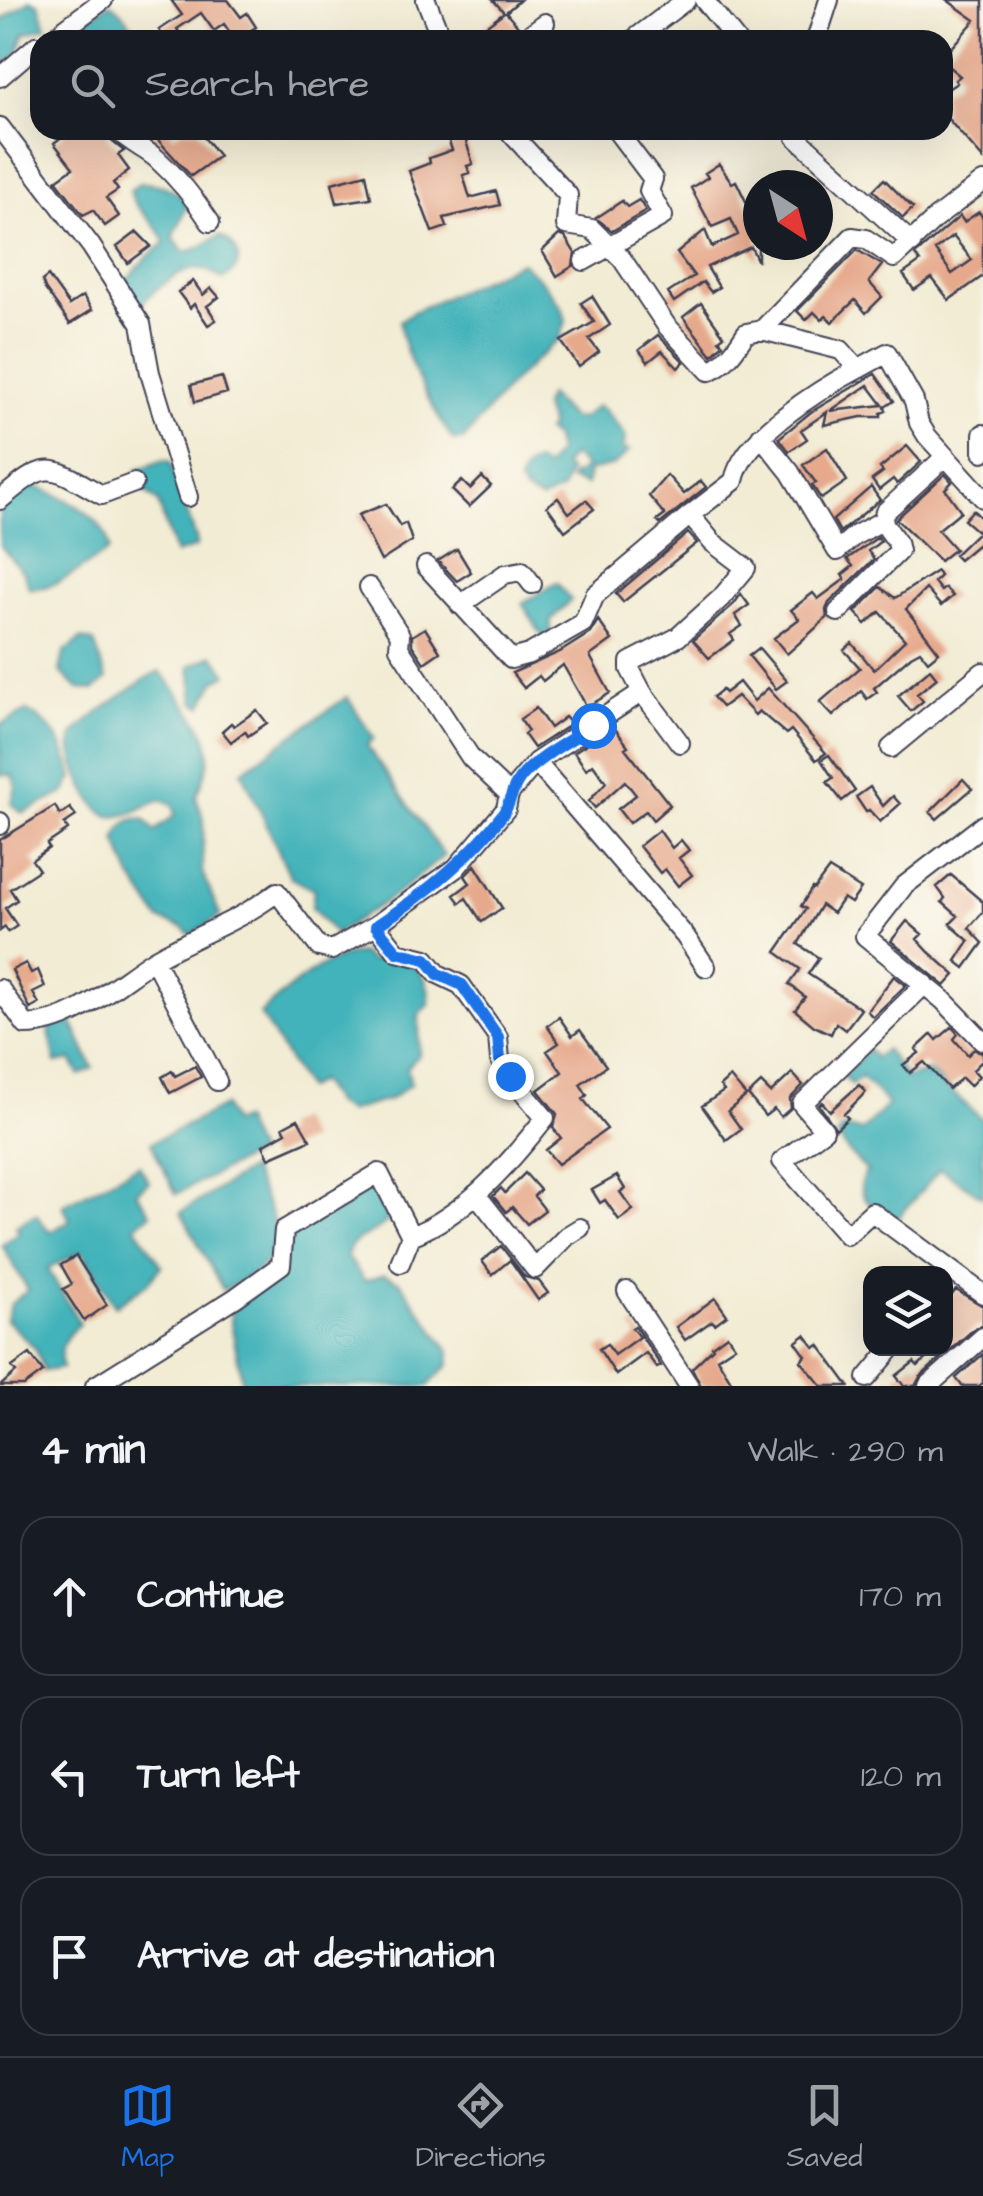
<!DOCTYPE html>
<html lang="en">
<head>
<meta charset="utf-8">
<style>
	:root { --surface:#171b24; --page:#20242c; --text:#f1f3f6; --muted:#9ea1a6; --line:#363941; --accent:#1a73e8 }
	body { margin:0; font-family:"Architects Daughter",sans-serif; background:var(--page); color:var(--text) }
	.controls { position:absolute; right:30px; bottom:30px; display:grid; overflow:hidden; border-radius:20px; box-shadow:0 10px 40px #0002 }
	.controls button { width:90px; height:90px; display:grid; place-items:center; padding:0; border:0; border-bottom:2px solid var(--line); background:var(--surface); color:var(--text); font:50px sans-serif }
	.compass { position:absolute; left:743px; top:170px; width:90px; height:90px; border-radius:50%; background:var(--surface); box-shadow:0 10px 40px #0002; rotate:144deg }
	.stop { position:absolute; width:30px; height:30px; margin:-22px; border:8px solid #1a73e8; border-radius:50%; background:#fff }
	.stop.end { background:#1a73e8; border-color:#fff; box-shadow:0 2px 10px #0008 }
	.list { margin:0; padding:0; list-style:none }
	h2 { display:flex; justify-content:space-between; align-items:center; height:130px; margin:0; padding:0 40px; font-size:42px }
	h2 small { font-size:32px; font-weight:400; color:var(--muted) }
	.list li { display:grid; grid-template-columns:65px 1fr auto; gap:30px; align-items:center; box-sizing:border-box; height:160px; margin:0 20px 20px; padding:0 20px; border:2px solid var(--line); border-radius:30px }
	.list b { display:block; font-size:38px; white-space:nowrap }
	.list em { font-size:32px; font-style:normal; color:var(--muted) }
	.icon { flex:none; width:55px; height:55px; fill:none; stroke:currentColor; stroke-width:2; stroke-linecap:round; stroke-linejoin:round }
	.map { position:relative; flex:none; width:983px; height:1386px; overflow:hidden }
	.search { position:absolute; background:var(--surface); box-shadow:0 10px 40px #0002; left:30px; right:30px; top:30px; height:110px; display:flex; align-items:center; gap:25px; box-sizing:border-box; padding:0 35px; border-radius:30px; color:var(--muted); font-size:38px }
	.sheet { height:670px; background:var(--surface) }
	nav { display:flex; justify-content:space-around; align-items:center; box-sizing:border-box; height:140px; border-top:2px solid var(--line); background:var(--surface); font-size:28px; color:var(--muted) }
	nav a { display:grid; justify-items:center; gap:5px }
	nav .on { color:var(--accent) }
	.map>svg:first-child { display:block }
	.water { fill:#43b3ba; stroke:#326a7a; stroke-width:2.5 }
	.building { fill:#e6a98c; fill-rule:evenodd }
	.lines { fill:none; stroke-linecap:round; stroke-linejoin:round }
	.minor-casing { stroke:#414052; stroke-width:22 }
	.minor { stroke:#fff; stroke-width:18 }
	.route { stroke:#1a73e8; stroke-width:12 }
</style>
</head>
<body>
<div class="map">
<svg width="983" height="1386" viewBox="0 0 983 1386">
	<rect width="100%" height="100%" fill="#fbf7ec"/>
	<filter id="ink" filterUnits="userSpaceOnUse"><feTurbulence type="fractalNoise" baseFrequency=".01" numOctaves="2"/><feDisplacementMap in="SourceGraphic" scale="20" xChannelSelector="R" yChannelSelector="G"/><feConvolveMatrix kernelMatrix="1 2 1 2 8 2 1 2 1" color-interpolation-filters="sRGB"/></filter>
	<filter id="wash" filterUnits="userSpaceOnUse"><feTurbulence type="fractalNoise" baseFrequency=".0048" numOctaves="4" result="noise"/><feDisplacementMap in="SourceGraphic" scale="40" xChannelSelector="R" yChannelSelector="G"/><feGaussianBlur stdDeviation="2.25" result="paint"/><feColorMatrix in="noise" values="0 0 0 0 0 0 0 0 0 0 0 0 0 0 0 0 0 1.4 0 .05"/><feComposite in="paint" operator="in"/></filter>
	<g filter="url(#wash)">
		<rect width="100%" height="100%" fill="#f2ecd4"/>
		<path class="water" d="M31,0l8,4 7,23 -22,7 -6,19 -12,11 -6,-6v-37z
			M109,3c13,7 26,22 26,37h-77z
			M139,183c22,0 36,5 49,21l-15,34 11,14 13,-3 22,-13c22,9 27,32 4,43 -8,-3 -13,-10 -22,-10 -20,-2 -52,24 -62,39l-15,-25 22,-25 19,-15c-6,-21 -30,-30 -35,-52z
			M521,262l22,20 19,25 4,14 -6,17 -48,44 -49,58h-10c-19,-29 -51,-84 -53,-119l13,-9z
			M548,395l23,23 10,1 16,-13 7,4 22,26 -3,13 6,2 -15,14 -26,6 -2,14 -16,-5 3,-6 3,2 9,-9 -12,-12 -10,11 6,5 -7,19 -21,10 -16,-8 -6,-9c3,-11 7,-19 18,-21l8,6 12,-15 -2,-15 -9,-7 4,-6 -7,-20z
			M164,460l6,1 27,81 -1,5 -21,7 -17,-52 -20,-16 -1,-16z
			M26,484c30,8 82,31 83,66l-7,5c-21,13 -48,36 -73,33l-5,-14 -24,-29v-42z
			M557,583l14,17 -20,20 -2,17 -7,-1 -20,-33z
			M81,639l13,3 13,37 -13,11 -16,-1 -18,-18 4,-18z
			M213,655l14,19 -11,6 -14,26 -8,-4 -4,-36z
			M159,671c12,11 20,24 30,38 27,37 24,48 7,89l8,21 -2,52 18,45 -29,19 -9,-8 -22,-7 -29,-44 -15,-36c3,-13 14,-24 28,-21l11,12 20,-16 -2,-10 -12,-5c-15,5 -34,19 -51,16 -19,-4 -45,-63 -37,-80 5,-11 72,-58 86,-65z
			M347,697l27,41 -7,8 77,110 -49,39 -60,39 -23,-27 2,-18 -23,-11 -49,-107z
			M27,711c29,16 39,36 46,67l-9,15 -41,20 -12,-9 5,-17 -4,-12h-12v-50z
			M361,953l9,8c35,-6 61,5 59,44l-10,9v41l-12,13 4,16 -21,15 -43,13 -13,-9 -15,-22 -13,8 -46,-75c27,-24 63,-58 101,-61z
			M71,1020l22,48 -13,7 -9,-15 -15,3 -8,-36z
			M868,1049l7,9 10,-9 22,29 22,-7 54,49v77l-43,-28 -46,54c-19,-14 -45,-28 -27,-52l-18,-18 -12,-18 6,-7 19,3 26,-27 -27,-27 -9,8 -9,-9z
			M224,1106l8,17 10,-3 15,33 -81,41 -25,-51z
			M139,1165l10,17 -13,10 15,22 -16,12 27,40 -14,17 -33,23 -33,-55 -34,18 32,55c-16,12 -22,24 -18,44l-18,3 -8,-22 -30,-29 5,-16 17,-14 -26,-45 17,-13 -3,-6 20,-12 13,18 21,-11 -7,-16z
			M250,1169c31,64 48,86 -27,121l-42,-78z
			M373,1188l8,2 7,30c-11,16 -39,16 -41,37l18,24 19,-6 16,7 50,70 -1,13 -21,21h-185l-12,-63 1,-12 48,-39 7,-35 76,-48z"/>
		<g id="blocks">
			<path class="building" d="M171,0h57l13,17 6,-4 9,14 -21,13 -11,-16 -10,7 -13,-18 -24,16 7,11h-19l-6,-10 23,-15z
				M493,0h27l-14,12 13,15 -9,13h-43l37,-28z
				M947,0h36v159l-36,-41 -4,3v-29l14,-9 -2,-3 5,-4 -17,-14v-5l32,-37z
				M60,130h46l3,9 15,12 -6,4 11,15 -16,13 5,7 -12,8 13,18 -14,10 -12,-16 -10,5 -27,-35 17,-12 -19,-25 10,-8z
				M149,130h19l5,6 9,-6h16l21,26 -28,20z
				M455,130h13l3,9 -5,2 7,23 -6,2 3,7 -7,2 7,23 26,-7 4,14 -56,13 3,9 -15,5 -23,-61 21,-8 -1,-5 23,-8 -6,-17z
				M719,164l13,19 4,-2 17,35 5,-2v48l-7,-15 -44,20 12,20 -8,5 -8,-10 -29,20 -6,-9 26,-17 -17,-23 28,-23 7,17 26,-12 -7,-16 -19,8 -21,-39 17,-11 -3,-4z
				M366,174l5,24 -34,5 -5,-20z
				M884,179l29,29 -10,10 -30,-28z
				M639,200l7,11 -34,20 -16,-13 26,-17 5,6z
				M979,212l4,6v58l-34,24 -17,-22 -18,12 -11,-16 17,-12 -5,-7 45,-39 4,6zM953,236l19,24 -20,14 -17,-24z
				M137,232l14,14 -23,17 -11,-16z
				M559,235l6,2 10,16 -2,13 -16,10 -15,-25z
				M857,250l25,15 -13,17 13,15 -16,16 -11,-13 -23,22 -6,-6 -4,4 -8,-8 -8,8 -9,-9z
				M48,276l21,29 14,-9 9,14 -22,14 -25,-35 -3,-8z
				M193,281l10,14 8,-7 8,9 -12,9 9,14 -8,5 -14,-21 -4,4 -12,-16z
				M592,296l18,29 -21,14 10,13 -20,15 -18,-26 33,-19 -13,-19z
				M701,303l23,33 -5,4 4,4 -11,11 -29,-38z
				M658,335l26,27 -6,6 -16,-17 -14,11 -9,-12z
				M875,374l19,27 -9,6 1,4 -5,2v4h-20l-37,8 3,-13 -26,18 6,9 -18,12 -10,-13 32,-26zM868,385l15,20 -53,6z
				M222,377l5,16 -32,9 -4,-17z
				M907,446l14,16 -24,22 -4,-5 -14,11 -7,-10 11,-8 -3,-4z
				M827,448l20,33 -26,18 -9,-14 4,-2 -13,-18z
				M945,474l7,8 -7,7 16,22 -23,19 17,19 -15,12 -44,-42z
				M667,475l17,19 17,-13 5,6 -46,37 -3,-3 8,-6 -16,-19z
				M482,477l9,9 -22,21 -17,-17 10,-9 8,8z
				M871,487l9,13 -40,32 -7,-12z
				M558,498l11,15 17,-13 8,9 -29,22 -18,-25z
				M386,504l14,22 6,-3 6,18 -31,20 -23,-46z
				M973,510l10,10v30l-6,-5 -18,15 -5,-5 24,-23 -14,-12z
				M688,533l9,10 -74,59 -7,-8z
				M878,537l3,4 -13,10 6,8 -45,44 -3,7 1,8 -40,36 -13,-16 25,-19 -8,-9 22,-17 5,6 27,-20 -3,-4 11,-9 -6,-7z
				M457,549l14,23 -14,9 -19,-20z
				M937,571l3,5 -6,6 7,9 4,-3 8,8 -12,10 -15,-17 -20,20 33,43 -11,9 -8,-10 -9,5 -37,32 3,4 -10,7 -6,-8 -28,25 -13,-14 40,-34 -16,-18 8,-7 22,27 31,-30 -25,-28 -14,12 -11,-12 25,-25 15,11z
				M741,594l8,11 -14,10 7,11 -12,8 4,6 -25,18 -16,-18 41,-36z
				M598,620l14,20 -22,16 20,37 -23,14 -24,-42 -20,16 -4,-5 -15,12 -12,-15 48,-21 30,-19z
				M425,628l15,24 -16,11 -12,-18v-9z
				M759,648l28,33 -11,8 -27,-33z
				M930,669l7,9 -20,16 6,7 -12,10 -13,-15z
				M739,682l15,19 14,-13 58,65 -10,7 -25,-30 -5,4 -27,-23 -4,4 -18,-19 -15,11 -9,-10 9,-7 3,3z
				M592,705l2,4 -60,39 -10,-14 4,-3 -8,-12 16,-11 14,20 15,-11 5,5z
				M257,710l10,13 -19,13 -3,-5 -14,11 -9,-11 9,-8 3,3z
				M613,726l15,20 -3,2 45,57 -17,15 -7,-9 -17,12 -11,-14 18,-14 -11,-14 -30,27 -6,-7 17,-19 -13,-18 -7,5 -12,-17z
				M829,755l26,36 -13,10 -15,-19 6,-4 -12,-18z
				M963,779l9,10 -35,30 -7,-7z
				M870,787l13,19 10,-10 7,8 -20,18 -11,-12 -3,2 -10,-15z
				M55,806l5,9 10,-7 6,8 -12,8 4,6 -21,14 2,4 -17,12 7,10 -29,19 7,11 -12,8 12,18 -9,6 -3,-5 -5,4v-91z
				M659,830l13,18 9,-8 8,10 -10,8 13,17 -14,11 -13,-17 -5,4 -21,-27z
				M475,865l27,43 -20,14 -16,-24 -6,5 -6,-8 16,-12 -5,-7z
				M829,869l32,20 -10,14 -8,-5 -10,15 -12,-8 -23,39 21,14 -11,16 53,35 -16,21 -9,-7 -5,11 -17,-8 -19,-16 10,-13 -16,-13 11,-15 -24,-17 30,-43 -5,-3 11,-18 2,1z
				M951,875l32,27v10l-14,16 14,15 -18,25 -9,-7 13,-20 -19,-17 8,-8 -16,-14 3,-4 -8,-11z
				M907,921l15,13 -5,5 12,13 26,23 -10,11 -54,-45z
				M26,963l5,10 7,-3 7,17 -12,6 6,11 -9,5 -18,-39z
				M894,976l12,9 -33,32 -6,-6z
				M559,1017l13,19 8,-6 26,36 -26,18 7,11 -4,4 24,30 -49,35 -12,-14 15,-12 -8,-10 4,-14 -19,-24 24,-18 -15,-21 12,-8 -12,-17z
				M952,1027l6,7 -4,5 14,16 6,-6 9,4v7l-10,10 6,6 -9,10 -8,-8 -13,11 -25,-27 -14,11 -7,-8 16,-12 -3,-4 16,-15 5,6z
				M195,1066l6,11 -31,16 -8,-16 10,-6 3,5z
				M792,1073l11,12 -13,14 1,9 -10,9 -7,-8 -9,7 -17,-21 13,-12 10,10z
				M730,1077l16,19 -18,15 13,18 -15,11 -24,-34 22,-15 -4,-5z
				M859,1085l7,7 -22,22 4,4 -12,11 -17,-24 3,-3 8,9z
				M298,1119l12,21 -41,18 -6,-13 23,-13 -3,-5z
				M525,1173l15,17 -6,6 11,14 -18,14 -15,-17 -6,5 -13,-16 8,-8 4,5z
				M617,1176l8,13 -5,3 13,18 -14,10 -14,-20 -5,3 -8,-13z
				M501,1246l24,31 14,4 9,12 -10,7 -28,-40 -18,15 -10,-14z
				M76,1256l31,49 -23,16 -21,-32 9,-5 -11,-19z
				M956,1290l27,16v19l-8,3 -29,26v-52z
				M715,1298l12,17 -12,9 -3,-3 -27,19 -9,-13z
				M635,1326l26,40 -4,2 -11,-15 -30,22 -17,-26 8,-5 7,11 25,-18 -7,-9z
				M727,1335l8,11 -18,12 17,28h-33l-9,-18 21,-20 -1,-2z
				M805,1335l10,13 4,-3 30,41h-27l-21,-25 5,-5 -10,-14z
				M934,1351l7,7 -21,19 -5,9h-11l-8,-10 18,-14 4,4z
				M30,1354l13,18 -19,14h-24l16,-14 -4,-5z
				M983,1354v29l-4,3h-17l-6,-8z"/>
		</g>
	</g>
	<g filter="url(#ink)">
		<use href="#blocks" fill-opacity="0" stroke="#414052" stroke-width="2.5"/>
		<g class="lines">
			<defs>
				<path id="minor" d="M426,0l16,40
					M704,0l32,40
					M50,40l53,-40
					M522,40l23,-17
					M633,40l53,-40
					M816,40l13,-40
					M0,77l36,-31 4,2
					M0,127l91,119 50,78 9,49 38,124
					M118,130c11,13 27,18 39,29 21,19 38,40 53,63
					M508,130l60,65 -2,30 26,4 30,30 44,66 43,46c16,-6 28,-24 37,-38l16,-3
					M797,130l-1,7 116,106
					M983,182l-47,36 -42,40 -28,-19 -14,-2 -90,93 79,20 17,19 29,-16 27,48 5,22 8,13 56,62
					M584,261l79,-45 -14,-25 4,-12 -37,-49
					M983,434v18
					M761,436l29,36 47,79 17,-15 28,-15
					M0,500c49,-42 49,-35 102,-5l32,-12
					M426,566l85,93 18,-5 54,-31 12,-28 95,-80
					M369,587l31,48 -1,13 72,110 38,36
					M460,605l45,-31 17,-3 10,13
					M838,612l61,-61 -2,-9 -15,-21 3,-9 60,-55
					M642,692l38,51
					M891,748l92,-76
					M536,762l149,174 21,31
					M0,822v3
					M983,825l-79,61 -39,50 78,64 40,41
					M376,925l80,-57 50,-59 3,-15 27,-32 106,-70 -12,-23v-7l48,-25 43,-39 25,-30 -34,-26 -22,-27 44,-34c8,-44 86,-92 124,-112
					M154,960l63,121
					M925,984l-123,120 22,26 -42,31 65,74 25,-23 111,82
					M0,989l26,36c49,-1 89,-41 129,-66 39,-23 87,-39 122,-67l42,55 13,3 44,-25 21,27 29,7 12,15 23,11 37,52 2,23 5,10 40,48c-36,46 -79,96 -134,118l-32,-63 -95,57 -3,35 -46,33 -140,88
					M476,1194l59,75 32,-33 13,-8
					M400,1263l11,-27
					M627,1291l62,95
					M867,1378l25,-30
					M928,1386l55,-49"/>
			</defs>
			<use href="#minor" class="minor-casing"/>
			<use href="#minor" class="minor"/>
		</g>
	</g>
	<g class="lines" filter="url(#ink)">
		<path class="route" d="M510,1076l-10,-16 -2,-23 -36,-52 -24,-11 -12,-15 -29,-7 -21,-26c48,-31 92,-66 127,-112 9,-13 8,-27 21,-40 19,-20 46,-33 69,-49"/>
	</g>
</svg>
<div class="controls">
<button><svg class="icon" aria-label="layers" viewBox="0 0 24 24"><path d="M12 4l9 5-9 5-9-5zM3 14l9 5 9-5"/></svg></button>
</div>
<svg class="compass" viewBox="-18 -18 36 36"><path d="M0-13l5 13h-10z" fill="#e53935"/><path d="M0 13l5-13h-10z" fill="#9ea1a6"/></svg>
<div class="stop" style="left:593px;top:725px"></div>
<div class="stop end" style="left:510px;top:1076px"></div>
<div class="search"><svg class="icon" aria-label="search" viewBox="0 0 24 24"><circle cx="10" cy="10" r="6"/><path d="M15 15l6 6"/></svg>Search here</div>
</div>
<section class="sheet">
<h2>4 min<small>Walk · 290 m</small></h2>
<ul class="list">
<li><svg class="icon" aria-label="ahead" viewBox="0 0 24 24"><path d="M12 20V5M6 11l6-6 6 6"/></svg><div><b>Continue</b></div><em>170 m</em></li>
<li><svg class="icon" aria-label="left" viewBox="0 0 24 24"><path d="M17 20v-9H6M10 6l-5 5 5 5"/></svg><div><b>Turn left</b></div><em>120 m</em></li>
<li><svg class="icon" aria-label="arrive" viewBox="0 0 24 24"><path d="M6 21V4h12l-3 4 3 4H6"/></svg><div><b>Arrive at destination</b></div></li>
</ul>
</section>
<nav>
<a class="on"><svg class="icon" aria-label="map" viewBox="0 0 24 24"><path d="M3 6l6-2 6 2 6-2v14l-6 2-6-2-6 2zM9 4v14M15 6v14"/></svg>Map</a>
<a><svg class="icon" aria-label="directions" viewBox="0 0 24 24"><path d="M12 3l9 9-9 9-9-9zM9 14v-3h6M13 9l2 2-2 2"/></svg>Directions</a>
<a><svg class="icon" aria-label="saved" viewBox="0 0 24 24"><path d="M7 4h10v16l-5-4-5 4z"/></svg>Saved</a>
</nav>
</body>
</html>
